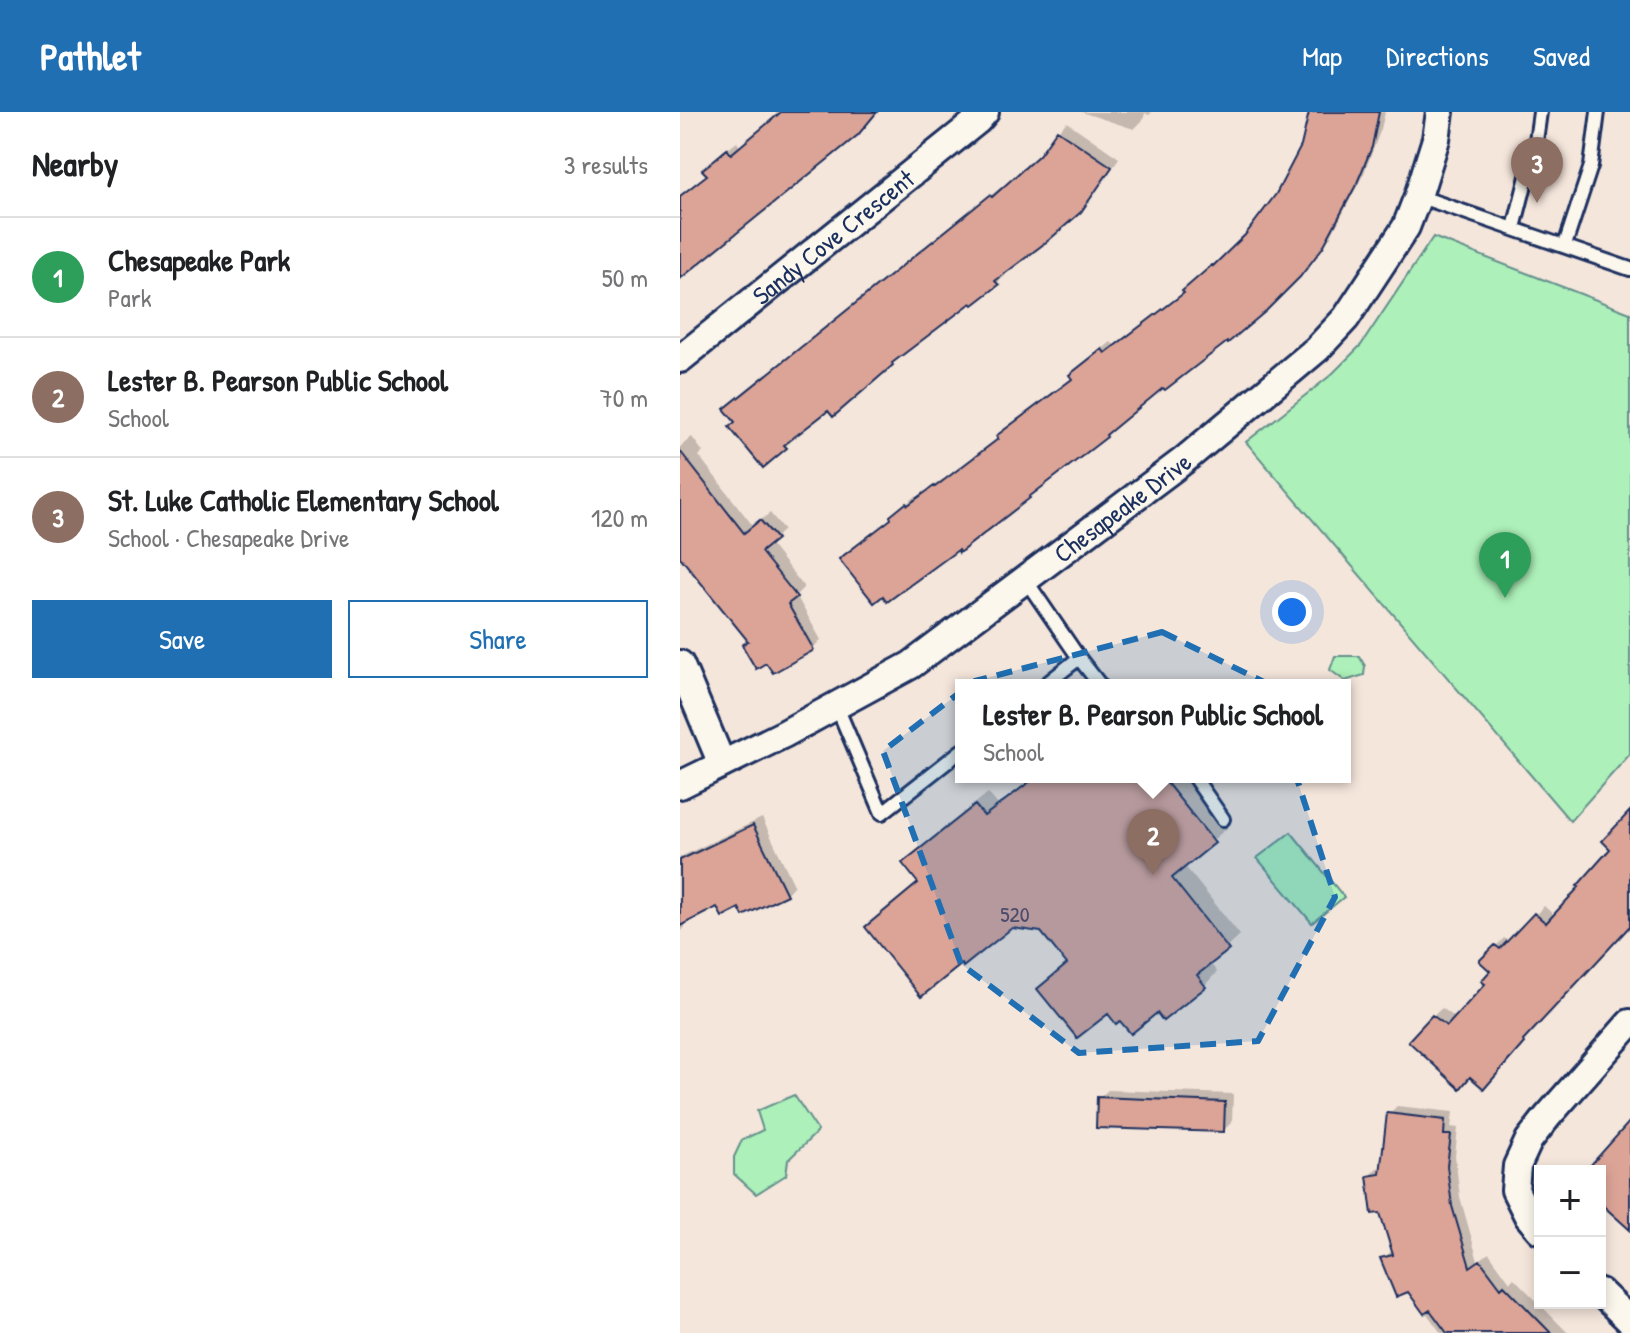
<!DOCTYPE html>
<html lang="en">
<head>
<meta charset="utf-8">
<style>
	:root { --surface:#fff; --page:#f2f2f2; --text:#202124; --muted:#757577; --line:#e0e0e0; --accent:#1f6fb2 }
	body { margin:0; font-family:"Patrick Hand",sans-serif; background:var(--page); color:var(--text) }
	.controls { position:absolute; right:24px; bottom:24px; display:grid; overflow:hidden; border-radius:0px; box-shadow:0 4px 12px #0003 }
	.controls button { width:72px; height:72px; display:grid; place-items:center; padding:0; border:0; border-bottom:2px solid var(--line); background:var(--surface); color:var(--text); font:40px sans-serif }
	.you { position:absolute; left:612px; top:500px; width:28px; height:28px; margin:-20px; border:6px solid #fff; border-radius:50%; background:#1a73e8; box-shadow:0 0 0 12px #1a73e833 }
	.badge { display:grid; place-items:center; width:52px; height:52px; border-radius:50%; background:var(--accent); color:#fff; font-size:26px; font-weight:700 }
	.pin { position:absolute; translate:-50% -66px; filter:drop-shadow(0 2px 4px #0008) }
	.pin::after { content:''; position:absolute; top:42px; width:28px; height:24px; background:inherit; clip-path:polygon(0 0,100% 0,50% 100%) }
	.popup { position:absolute; left:275px; top:567px; width:396px; height:104px; box-sizing:border-box; display:grid; place-content:center; border-radius:0px; background:var(--surface); filter:drop-shadow(0 2px 6px #0005); font-size:26px; white-space:nowrap; color:var(--muted) }
	.popup b { font-size:30px; color:var(--text) }
	.popup::after { content:''; position:absolute; left:50%; top:100%; margin-left:-16px; border:16px solid transparent; border-top-color:var(--surface) }
	.list { margin:0; padding:0; list-style:none }
	h2 { display:flex; justify-content:space-between; align-items:center; height:104px; margin:0; padding:0 32px; font-size:34px }
	h2 small { font-size:26px; font-weight:400; color:var(--muted) }
	.list li { display:grid; grid-template-columns:52px 1fr auto; gap:24px; align-items:center; box-sizing:border-box; height:120px; padding:0 32px; border-top:2px solid var(--line) }
	.list b { display:block; font-size:30px; white-space:nowrap }
	.list p { margin:0; font-size:26px; white-space:nowrap; color:var(--muted) }
	.list em { font-size:26px; font-style:normal; color:var(--muted) }
	.actions { display:flex; gap:16px; padding:24px 32px }
	.actions a { flex:1; padding:18px 0; border:2px solid var(--accent); border-radius:0px; text-align:center; font-size:28px; color:var(--accent) }
	.actions .main { background:var(--accent); color:#fff }
	.map { position:relative; flex:none; width:950px; height:1221px; overflow:hidden }
	header { display:flex; align-items:center; gap:48px; box-sizing:border-box; height:112px; padding:0 40px; background:var(--accent); color:#fff }
	header strong { font-size:38px }
	nav { display:flex; gap:44px; margin-inline-start:auto; font-size:28px }
	main { display:flex }
	aside { flex:1; background:var(--surface) }
	.map>svg:first-child { display:block }
	.green { fill:#adf0b9; stroke:#64908c; stroke-width:2 }
	.shadow { fill:#0003 }
	.building { fill:#dca497; stroke:#1b2f5e; stroke-width:2 }
	.lines { fill:none; stroke-linecap:round; stroke-linejoin:round }
	.lane-casing { stroke:#1b2f5e; stroke-width:18 }
	.street-casing { stroke:#1b2f5e; stroke-width:32 }
	.lane { stroke:#fbf7ec; stroke-width:12 }
	.street { stroke:#fbf7ec; stroke-width:26 }
	.marked { fill:#1f6fb2; fill-opacity:0.2; stroke:#1f6fb2; stroke-width:6; stroke-dasharray:16 10; stroke-linejoin:round }
	.labels { text-anchor:middle; dominant-baseline:central; stroke-width:7; stroke-linejoin:round; paint-order:stroke }
	.number-label { font-size:22px; fill:#4b4c6c }
	.street-label { font-size:26px; fill:#1b2f5e; stroke:#fbf7ec }
</style>
</head>
<body>
<header>
<strong>Pathlet</strong>
<nav><a>Map</a><a>Directions</a><a>Saved</a></nav>
</header>
<main>
<aside>
<h2>Nearby<small>3 results</small></h2>
<ul class="list">
<li><span class="badge" style="background:#2e9e5b">1</span><div><b>Chesapeake Park</b><p>Park</p></div><em>50 m</em></li>
<li><span class="badge" style="background:#8d6e63">2</span><div><b>Lester B. Pearson Public School</b><p>School</p></div><em>70 m</em></li>
<li><span class="badge" style="background:#8d6e63">3</span><div><b>St. Luke Catholic Elementary School</b><p>School · Chesapeake Drive</p></div><em>120 m</em></li>
</ul>
<div class="actions"><a class="main">Save</a><a>Share</a></div>
</aside>
<div class="map">
<svg width="950" height="1221" viewBox="0 0 950 1221">
	<rect width="100%" height="100%" fill="#f5e6db"/>
	<filter id="ink" filterUnits="userSpaceOnUse"><feTurbulence type="fractalNoise" baseFrequency=".0125" numOctaves="2"/><feDisplacementMap in="SourceGraphic" scale="16" xChannelSelector="R" yChannelSelector="G"/><feConvolveMatrix kernelMatrix="1 2 1 2 8 2 1 2 1" color-interpolation-filters="sRGB"/></filter>
	<g filter="url(#ink)">
		<path class="green" d="M753,125l197,76v441l-60,67 -324,-379 85,-67 30,-30z
			M655,544h24l6,10 -1,9 -19,6 -15,-11z
			M611,720l53,65 -32,26 -55,-65z
			M114,983l24,36 -30,29 -2,15 -30,19 -22,-20v-17l8,-17 21,-10 -6,-19z"/>
		<path class="shadow" d="M95,0h101l-196,165v-80l28,-23 5,-13 24,-19 3,5 37,-31z
			M401,0h71l-3,3 -4,-2 -2,7 -9,9z
			M630,0h75l-4,17 -17,44 -33,63 -20,27 -47,46 -100,77 -271,132 8,-10 15,-12 1,2 26,-19 1,1 56,-42 -2,-2 9,-8 67,-50 6,-11 31,-25 4,4 71,-54 35,-34 2,2 24,-24 31,-41 24,-49z
			M387,10l52,36 -30,43 -86,71 3,3 -9,8 -24,19 -2,-2 -79,64 -64,44 -36,28 2,3 -31,26 217,-261 20,-16 1,2 42,-36 15,-23z
			M12,325l11,15 -4,4 54,70 17,-13 14,17 -15,13 35,44 -8,8 25,45 -9,9 -62,-9 -70,-88v-105z
			M354,665h151l42,51 -43,37 56,70 -30,28 7,9 -12,13 -41,33 -7,-8 -36,8 -13,-7 -69,-22 30,-26 -27,-33 -31,-4 -144,1 13,-13 40,-32 -15,-19 12,-13 71,-57 10,12z
			M950,703v106l-101,110 2,2 -39,45 -59,-62 9,-8 15,11 31,-35 5,-13 -11,-10 22,-23 6,4 34,-36 11,10 58,-68z
			M82,706l32,67 -8,9 -68,10 -35,18 2,5 -5,6v-76z
			M428,978l125,4 -1,28 -8,8 -125,-32z
			M717,994l56,6 -2,15 7,1 -3,28 5,41 18,64 11,-8 21,29 4,-4 54,55h-127l-32,-44 -27,-30 11,-9 -24,-74 8,-8 6,-1 6,-53z"/>
		<path class="building" d="M101,0h96l-19,23 -178,144v-83l27,-21 -5,-5 25,-21 4,5z
			M629,0h70l-7,35 -15,36 -34,64 -23,30 -34,34 -38,32 -1,-1 -62,48 -2,-2 -57,47 1,2 -78,60 1,1 -71,55 -1,-3 -71,52 -4,-6 -9,7 -35,-44 52,-40 -1,-3 16,-13 2,2 26,-19 1,1 63,-48 -2,-3 76,-57 -3,-4 33,-26 3,4 79,-60 -2,-2 30,-26 1,1 32,-31 31,-41 25,-48z
			M377,18l55,37 -31,45 -32,28 -54,41 4,4 -26,20 -2,-2 -79,60 1,2 -60,52 -5,-6 -44,34 3,3 -24,20 -34,-41 6,-5 -11,-13 245,-197 21,-17 2,2 47,-42z
			M0,339l64,82 16,-13 17,19 -16,13 36,45 -9,7 26,46 -41,23 -7,-10 -10,6 -14,-24 6,-4 -68,-84z
			M356,665h126l53,66 -43,35 57,72 -32,25 9,12 -43,34 -6,-8 -26,21 -11,-13 -4,3 -8,-10 -31,24 -40,-49 30,-25 -26,-32 -29,-4 -49,39 -1,-3 -41,33 -56,-70 53,-44 -16,-20 73,-58 9,11z
			M950,699v115l-107,115 1,2 -40,46 -14,-12 -10,12 -52,-48 24,-26 15,11 38,-42 -4,-3 9,-10 -11,-10 16,-16 5,4 34,-36 12,10 33,-36 -2,-1 33,-37 -8,-8z
			M73,713l34,70 -44,21 -4,-8 -17,9 -5,-10 -37,19v-66z
			M417,985l128,5 -1,30 -128,-4z
			M707,1001l58,7 -1,15h7l-4,31 5,40 18,61 10,-7 21,28 3,-3 47,48h-104l-17,-23 -6,4 -16,-22 -12,5 -16,-39 13,-3 -13,-42 -8,1 -5,-38 13,-2z
			M950,1009v109l-30,-27v-32h-8l-4,-3z"/>
		<g class="lines">
			<defs>
				<path id="lane" d="M738,84l212,73
					M834,116l22,-87 4,-29
					M885,133l26,-79 7,-54
					M345,467l54,79 21,27
					M365,573l34,-27
					M157,595l45,106 79,-62
					M514,665l29,42"/>
				<g id="street">
					<path id="s1" d="M0,247l298,-239 7,-8"/>
					<path d="M0,552l42,100"/>
					<path id="s2" d="M0,673l104,-51 127,-69 272,-204 134,-112 29,-31 60,-91 12,-31 18,-57 4,-27"/>
					<path d="M860,1118l-12,-14 -13,-26 2,-24 12,-26 19,-24 82,-93"/>
					<path d="M920,1180l30,29"/>
				</g>
			</defs>
			<use href="#lane" class="lane-casing"/>
			<use href="#street" class="street-casing"/>
			<use href="#lane" class="lane"/>
			<use href="#street" class="street"/>
		</g>
	</g>
	<path class="marked" d="M482,520l104,51 69,214 -77,144 -179,12 -118,-89 -78,-213 92,-70z"/>
	<g class="labels">
		<g class="number-label">
			<text x="335" y="802">520</text>
		</g>
		<g class="street-label">
			<text stroke="none"><textPath href="#s1" startOffset="196">Sandy Cove Crescent</textPath></text>
			<text stroke="none"><textPath href="#s2" startOffset="524">Chesapeake Drive</textPath></text>
		</g>
	</g>
</svg>
<div class="controls">
<button>+</button>
<button>−</button>
</div>
<div class="you"></div>
<div class="pin badge" style="left:825px;top:486px;background:#2e9e5b">1</div>
<div class="pin badge" style="left:473px;top:763px;background:#8d6e63">2</div>
<div class="popup"><b>Lester B. Pearson Public School</b>School</div>
<div class="pin badge" style="left:857px;top:91px;background:#8d6e63">3</div>
</div>
</main>
</body>
</html>
